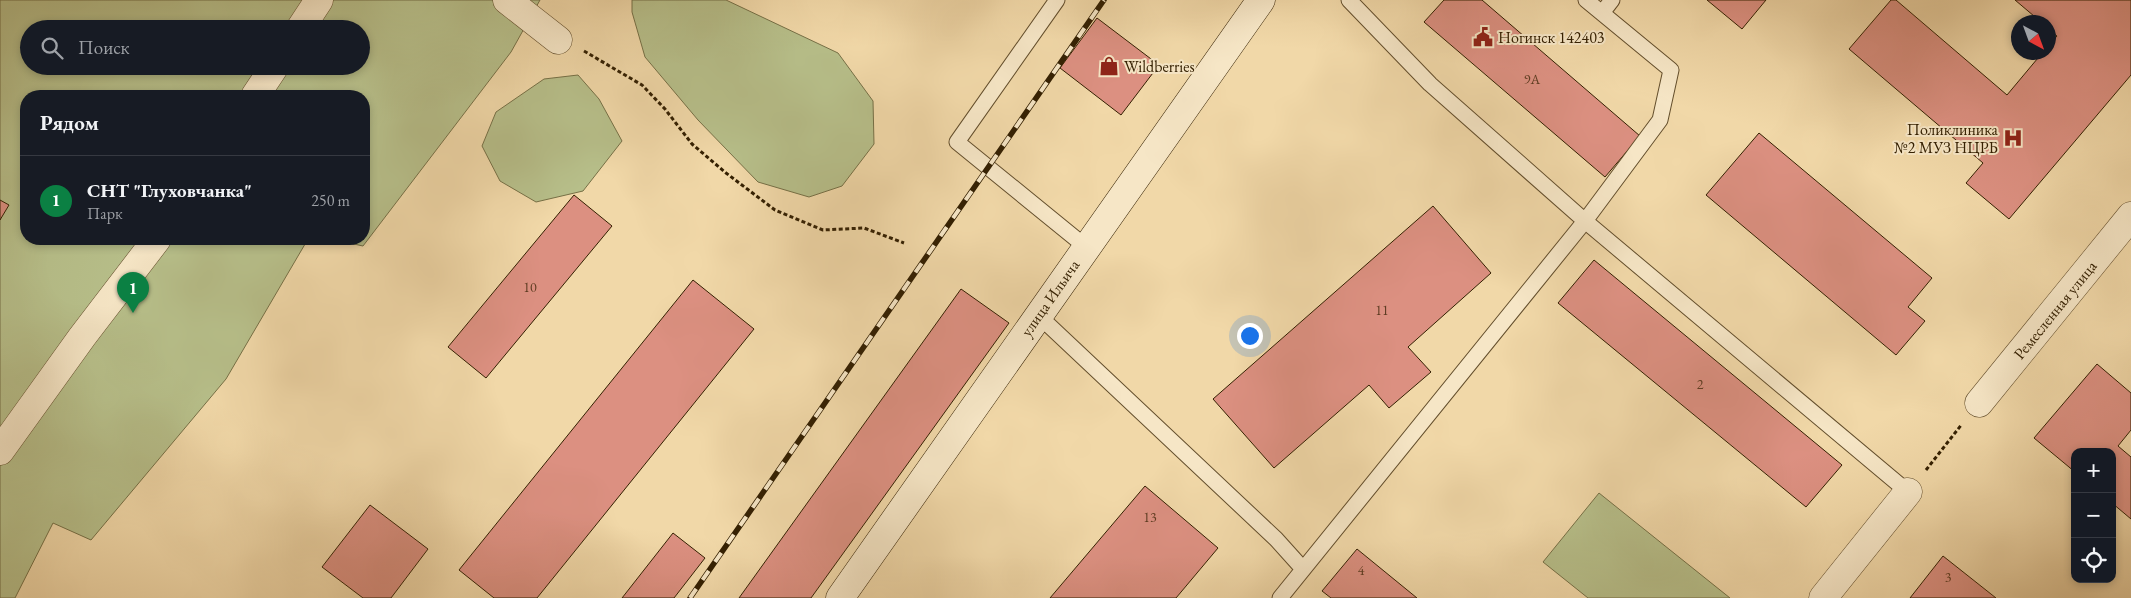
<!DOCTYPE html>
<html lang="ru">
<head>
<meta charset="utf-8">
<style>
	:root { --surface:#171b24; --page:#20242c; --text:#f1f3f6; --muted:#9ea1a6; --line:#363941; --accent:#0b8043 }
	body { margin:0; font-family:"EB Garamond",serif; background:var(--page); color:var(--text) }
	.controls { position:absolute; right:15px; bottom:15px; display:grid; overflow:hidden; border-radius:10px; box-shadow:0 2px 8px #0003 }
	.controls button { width:45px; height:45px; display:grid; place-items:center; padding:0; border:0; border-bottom:1px solid var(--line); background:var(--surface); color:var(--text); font:25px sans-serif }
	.compass { position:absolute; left:2011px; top:15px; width:45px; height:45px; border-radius:50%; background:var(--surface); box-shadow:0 2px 8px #0003; rotate:139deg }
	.you { position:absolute; left:1249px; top:335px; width:18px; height:18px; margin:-12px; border:4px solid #fff; border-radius:50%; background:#1a73e8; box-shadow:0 0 0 8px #1a73e833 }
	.badge { display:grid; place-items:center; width:32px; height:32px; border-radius:50%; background:var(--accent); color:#fff; font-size:16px; font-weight:700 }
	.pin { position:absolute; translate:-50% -41px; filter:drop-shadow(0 1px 2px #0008) }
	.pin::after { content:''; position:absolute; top:26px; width:18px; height:15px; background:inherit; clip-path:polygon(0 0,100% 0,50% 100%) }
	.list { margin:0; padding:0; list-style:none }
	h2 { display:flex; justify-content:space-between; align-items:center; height:65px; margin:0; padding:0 20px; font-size:21px }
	h2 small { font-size:16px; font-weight:400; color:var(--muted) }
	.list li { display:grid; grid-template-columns:32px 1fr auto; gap:15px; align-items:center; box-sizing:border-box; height:90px; padding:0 20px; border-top:1px solid var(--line) }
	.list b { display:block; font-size:19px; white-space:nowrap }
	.list p { margin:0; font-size:16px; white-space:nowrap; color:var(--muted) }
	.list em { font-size:16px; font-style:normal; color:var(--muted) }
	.icon { flex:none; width:28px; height:28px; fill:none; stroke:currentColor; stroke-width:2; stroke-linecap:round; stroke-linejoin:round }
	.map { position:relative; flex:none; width:2131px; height:598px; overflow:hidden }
	.search { position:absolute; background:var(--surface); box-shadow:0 2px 8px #0003; left:20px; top:20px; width:350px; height:55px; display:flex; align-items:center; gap:12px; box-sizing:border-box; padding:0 18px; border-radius:28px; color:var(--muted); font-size:19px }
	.panel { position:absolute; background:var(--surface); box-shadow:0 2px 8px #0003; left:20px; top:90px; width:350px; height:155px; border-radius:20px }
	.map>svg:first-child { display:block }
	.green { fill:#b7bf8a; stroke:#767046; fill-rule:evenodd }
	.building { fill:#dc9081; stroke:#342002 }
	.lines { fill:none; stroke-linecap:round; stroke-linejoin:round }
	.service-casing { stroke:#634e2c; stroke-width:17 }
	.minor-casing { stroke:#634e2c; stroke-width:29 }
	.secondary-casing { stroke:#342002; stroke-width:29 }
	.path { stroke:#342002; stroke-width:3; stroke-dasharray:4 2.5; stroke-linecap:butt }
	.service { stroke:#f6e6c6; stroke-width:15 }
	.minor { stroke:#f6e6c6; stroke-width:28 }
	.secondary { stroke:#f6e6c6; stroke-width:28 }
	.rail-casing { stroke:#342002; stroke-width:5.5 }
	.rail { stroke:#f6e6c6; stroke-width:4; stroke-dasharray:11; stroke-linecap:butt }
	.labels { text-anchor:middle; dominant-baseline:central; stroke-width:4; stroke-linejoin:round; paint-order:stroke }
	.number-label { font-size:14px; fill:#5e3c22 }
	.poi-label { font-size:16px; fill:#342002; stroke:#f6e6c6; text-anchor:start }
	.street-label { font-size:16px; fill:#342002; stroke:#f6e6c6 }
</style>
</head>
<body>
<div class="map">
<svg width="2131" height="598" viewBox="0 0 2131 598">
	<rect width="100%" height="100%" fill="#f1d8a8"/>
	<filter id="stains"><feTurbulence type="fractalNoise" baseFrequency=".004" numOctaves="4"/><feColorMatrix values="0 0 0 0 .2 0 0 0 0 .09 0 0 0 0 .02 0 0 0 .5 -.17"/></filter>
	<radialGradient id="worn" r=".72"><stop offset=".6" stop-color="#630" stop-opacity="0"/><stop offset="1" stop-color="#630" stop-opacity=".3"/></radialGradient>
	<path class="green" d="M0,0h540l-29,52 -148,194 -32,-7h33v-143h-338v143h282l-82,140 -135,161 -38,-17 -38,75h-15zM29,29h332v37h-332z
		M632,0h94l112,53 35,48 1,43 -32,42 -33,11 -51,-15 -60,-62 -53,-63 -13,-45z
		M578,75l21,24 23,42 -39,50 -47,11 -36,-21 -18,-35 14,-34 48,-33z
		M1599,493l131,105h-142l-45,-36z"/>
	<path class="building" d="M1444,0h38l158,136 -35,41 -181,-155z
		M1707,0h59l-24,29z
		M1891,0h5l111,95 36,-43h5v-6l9,-10 -9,-7v-7h-7l-26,-22h116v75l-122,144 -43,-36 17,-20 -134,-114z
		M1097,18l62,47 -38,50 -61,-47z
		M1759,133l173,145 -24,29 17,14 -29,34 -190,-160z
		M574,195l38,31 -126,152 -38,-31z
		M0,200l9,5 -9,15z
		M1433,206l58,67 -83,74 23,25 -42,36 -20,-23 -95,83 -61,-69z
		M1594,260l248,205 -36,42 -248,-204z
		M693,280l61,49 -217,269h-43l-35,-28z
		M961,289l48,34 -198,275h-72z
		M2097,364l34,29v37l-13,16 13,11v62l-19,-16v-51h-37v20l-41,-34z
		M1145,486l73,62 -42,50h-126z
		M370,505l58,44 -37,49h-28l-41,-31z
		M673,533l32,25 -31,40h-52z
		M1357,549l60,49h-86l-9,-7z
		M1943,556l53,42h-86z"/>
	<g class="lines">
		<defs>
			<path id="service" d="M1057,0l-100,142 129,105
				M1349,0l81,84 155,137 323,271
				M1602,13l10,-13
				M1038,315l238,224 27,30
				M1280,598l305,-377 75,-101 11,-50 -85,-70"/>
			<path id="minor" d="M507,0l51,40
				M300,29l19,-29
				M255,96l20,-30
				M1979,403l152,-187
				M0,451l82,-114 75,-98
				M1823,598l85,-106"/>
			<path id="secondary" d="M840,598l421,-598"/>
		</defs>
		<use href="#service" class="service-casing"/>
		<use href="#minor" class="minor-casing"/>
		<use href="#secondary" class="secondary-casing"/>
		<path class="path" d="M584,51l58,34 23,24 27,35 34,29 49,37 48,20 41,-2 40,15
			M1926,470l36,-46"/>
		<use href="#service" class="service"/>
		<use href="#minor" class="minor"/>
		<use href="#secondary" class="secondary"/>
		<defs>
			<path id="rail" d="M690,598l414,-598"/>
		</defs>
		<use href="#rail" class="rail-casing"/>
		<use href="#rail" class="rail"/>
	</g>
	<defs>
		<symbol id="civic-bare" viewBox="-9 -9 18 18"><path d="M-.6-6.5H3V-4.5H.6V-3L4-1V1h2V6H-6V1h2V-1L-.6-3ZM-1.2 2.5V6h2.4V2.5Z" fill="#8f2418" stroke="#f6e6c6" stroke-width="2.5" paint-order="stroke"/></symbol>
		<symbol id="shop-bare" viewBox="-9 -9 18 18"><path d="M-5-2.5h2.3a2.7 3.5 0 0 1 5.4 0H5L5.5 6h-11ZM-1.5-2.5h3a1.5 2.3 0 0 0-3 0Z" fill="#8f2418" stroke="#f6e6c6" stroke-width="2.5" paint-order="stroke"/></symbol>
		<symbol id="hospital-bare" viewBox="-9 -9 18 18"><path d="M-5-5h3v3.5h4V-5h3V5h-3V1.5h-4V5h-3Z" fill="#8f2418" stroke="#f6e6c6" stroke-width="2.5" paint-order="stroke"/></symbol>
	</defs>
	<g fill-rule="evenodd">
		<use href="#civic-bare" x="1469" y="23" width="28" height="28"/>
		<use href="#shop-bare" x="1095" y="52" width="28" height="28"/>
		<use href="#hospital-bare" x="1999" y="124" width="28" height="28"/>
	</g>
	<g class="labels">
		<g class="number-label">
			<text x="1532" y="79">9А</text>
			<text x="530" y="287">10</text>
			<text x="1382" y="310">11</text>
			<text x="1700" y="384">2</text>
			<text x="1150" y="517">13</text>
			<text x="1361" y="570">4</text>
			<text x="1948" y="577">3</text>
		</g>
		<g class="poi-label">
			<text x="1498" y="37">Ногинск 142403</text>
			<text x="1124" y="66">Wildberries</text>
			<text x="1998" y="129" text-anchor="end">Поликлиника<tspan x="1998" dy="18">№2 МУЗ НЦРБ</tspan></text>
		</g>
		<g class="street-label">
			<text transform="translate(1050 298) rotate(-55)">улица Ильича</text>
			<text transform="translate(2055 310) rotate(-51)">Ремесленная улица</text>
		</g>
	</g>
	<rect width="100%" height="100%" filter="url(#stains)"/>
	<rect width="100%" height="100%" fill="url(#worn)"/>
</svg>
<div class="controls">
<button>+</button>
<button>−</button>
<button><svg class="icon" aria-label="locate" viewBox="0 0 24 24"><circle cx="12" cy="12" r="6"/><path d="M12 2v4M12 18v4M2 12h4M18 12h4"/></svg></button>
</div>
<svg class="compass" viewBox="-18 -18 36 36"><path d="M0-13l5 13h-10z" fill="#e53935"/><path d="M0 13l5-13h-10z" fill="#9ea1a6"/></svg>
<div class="you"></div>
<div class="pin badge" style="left:133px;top:313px">1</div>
<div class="search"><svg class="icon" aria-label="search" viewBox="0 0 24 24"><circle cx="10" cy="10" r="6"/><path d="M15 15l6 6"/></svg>Поиск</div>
<section class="panel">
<h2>Рядом<small></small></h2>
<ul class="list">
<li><span class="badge">1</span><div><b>СНТ &quot;Глуховчанка&quot;</b><p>Парк</p></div><em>250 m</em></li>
</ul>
</section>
</div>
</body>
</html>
